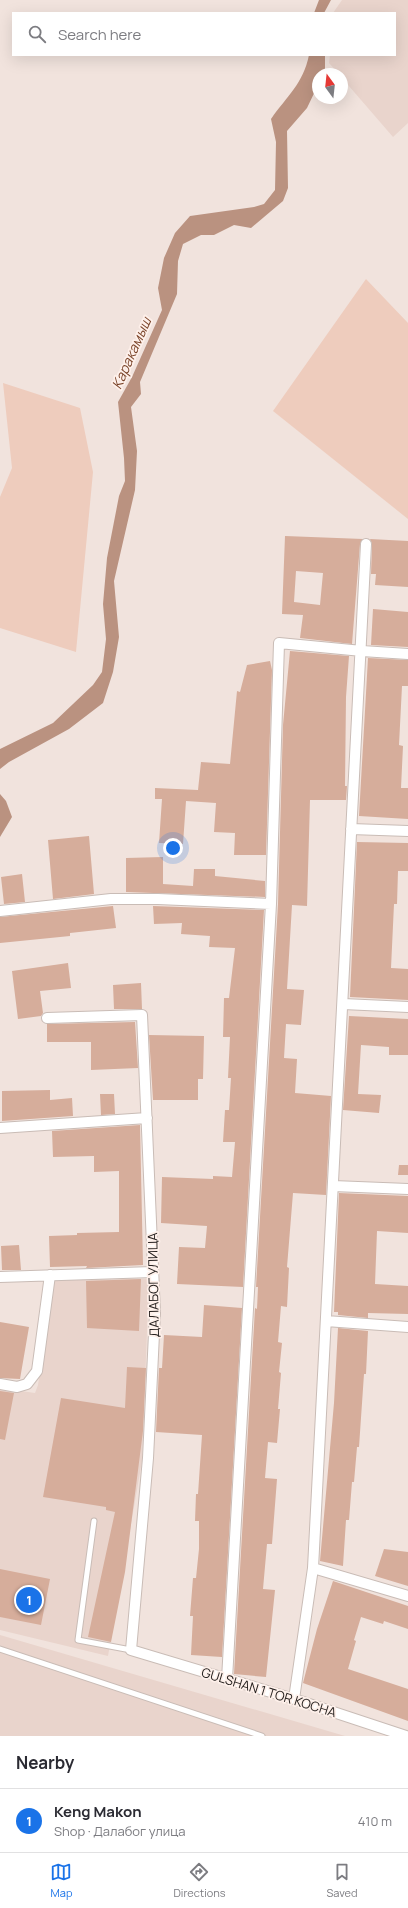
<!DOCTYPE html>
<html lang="en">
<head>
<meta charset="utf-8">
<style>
	:root { --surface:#fff; --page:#f7f7f7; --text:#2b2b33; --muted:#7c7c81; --line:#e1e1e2; --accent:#1a73e8 }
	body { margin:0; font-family:Manrope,sans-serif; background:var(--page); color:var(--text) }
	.compass { position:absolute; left:312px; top:68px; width:36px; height:36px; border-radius:50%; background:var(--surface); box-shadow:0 4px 16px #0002; rotate:345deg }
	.you { position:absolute; left:173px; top:848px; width:14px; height:14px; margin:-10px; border:3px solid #fff; border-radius:50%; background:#1a73e8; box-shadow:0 0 0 6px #1a73e833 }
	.badge { display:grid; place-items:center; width:26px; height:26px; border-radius:50%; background:var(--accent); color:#fff; font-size:13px; font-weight:700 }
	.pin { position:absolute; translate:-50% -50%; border:2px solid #fff; box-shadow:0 1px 4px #0006 }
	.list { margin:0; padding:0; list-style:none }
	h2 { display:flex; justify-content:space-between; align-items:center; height:52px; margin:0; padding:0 16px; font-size:17px }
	h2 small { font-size:13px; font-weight:400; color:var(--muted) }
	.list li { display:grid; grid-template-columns:26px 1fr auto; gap:12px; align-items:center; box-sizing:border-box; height:64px; padding:0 16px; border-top:1px solid var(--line) }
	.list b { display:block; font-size:15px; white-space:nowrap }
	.list p { margin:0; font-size:13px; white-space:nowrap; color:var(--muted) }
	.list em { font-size:13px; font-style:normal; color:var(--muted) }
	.icon { flex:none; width:22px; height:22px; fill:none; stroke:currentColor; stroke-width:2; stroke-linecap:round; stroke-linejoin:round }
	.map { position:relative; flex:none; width:408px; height:1736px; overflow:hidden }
	.search { position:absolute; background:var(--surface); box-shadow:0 4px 16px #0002; left:12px; right:12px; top:12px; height:44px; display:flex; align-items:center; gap:10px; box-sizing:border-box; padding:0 14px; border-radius:0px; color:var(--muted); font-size:15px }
	.sheet { height:116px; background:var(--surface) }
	nav { display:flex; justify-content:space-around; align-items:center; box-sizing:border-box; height:56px; border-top:1px solid var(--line); background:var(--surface); font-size:11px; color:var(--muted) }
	nav a { display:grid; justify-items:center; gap:2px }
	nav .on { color:var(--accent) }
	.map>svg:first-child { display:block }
	.built { fill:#e9d4cc }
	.green { fill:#eeccbd }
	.water { fill:#ba9280 }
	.building { fill:#d6ad9b; fill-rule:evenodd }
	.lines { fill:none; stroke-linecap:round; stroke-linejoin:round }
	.service-casing { stroke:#c9bcb6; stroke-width:7 }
	.minor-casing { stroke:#c9bcb6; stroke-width:12 }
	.service { stroke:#fff; stroke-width:5 }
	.minor { stroke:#fff; stroke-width:10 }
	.labels { text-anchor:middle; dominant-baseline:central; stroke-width:3.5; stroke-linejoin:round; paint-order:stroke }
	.street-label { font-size:13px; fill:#272220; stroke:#fef0ea }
	.water-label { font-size:14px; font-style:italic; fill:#794328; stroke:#fef0ea }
</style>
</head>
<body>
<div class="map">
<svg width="408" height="1736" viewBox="0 0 408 1736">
	<rect width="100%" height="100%" fill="#f1e3dd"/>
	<path class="built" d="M342,0h66v123l-15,14 -51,-59v-4h-3l-10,-11 1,-8h65v-42h-62z
		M149,1279l-7,182 -34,195 -108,-26v-242l35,5 3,-8 15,-105z
		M0,1635l345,101h-345z"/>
	<path class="green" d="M366,279l42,44v196l-135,-108z
		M3,383l77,25 13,64 -17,180 -76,-24v-131l12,-29z"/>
	<path class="water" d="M319,0h12l-7,13h-10z
		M309,55h16v17l-1,2h-6v11l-11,23 -20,23 1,57 -5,13 -32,27 -17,-3 -20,10h-13l-18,9 -5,17 -1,33 -37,88 1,12 -10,13 6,44 -2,39 -21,91 5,56 -6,35 -10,31 -34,26 -60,33 -9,7v-20l53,-26 40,-38 9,-13 4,-33 -3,-35 4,-46 12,-62 6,-15 -1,-23 -6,-56 14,-25 30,-67 -4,-22 6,-30 11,-25 15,-17 64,-9 10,-3 11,-14 1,-48 -5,-23c16,-23 32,-35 38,-64z
		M0,794l6,7 6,16 -12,20z"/>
	<path class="building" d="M285,536l78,3 -3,5 -8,100 -52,-6 3,-23 -21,-1zM296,571l27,2 -3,32 -26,-3z
		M370,539l38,2v46l-33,-2 1,-11h-5l1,-30z
		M373,609l35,3v35l-37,-2z
		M290,651l59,5 -3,41 -1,89h2l-1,14h-36l-3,106 -15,-1 -5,84 17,1 -3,35 -15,-1 -2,34 13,1 -2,34 36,3 -5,99 -33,-2 -6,74 2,1 -2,39 -6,-1 -3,36 4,1 -3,29 2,1 -3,36h2l-3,34 -9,-1 -3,36 12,1 -5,65h-5l-4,45 12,1 -9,87 -32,-3 21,-366 2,1 1,-22h-2l22,-383 5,-179z
		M368,658l40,2v26h-6l-3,59 4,1 -2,42h7v31l-49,-3z
		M270,661l2,9 -6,185h-32l1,-22 -21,-1 2,-29 -30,-2 -3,43 -24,-1 3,-44h-7v-11l43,2 3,-28 29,2 7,-73 3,1 7,-27z
		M89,836l5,58 -41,5 -5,-59z
		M357,842l51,1v28h-10l-1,33h-3l-3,64 17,1v31l-58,-3z
		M163,857v27l30,2 1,-17h21v7l50,5v16l-139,-5v-34z
		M22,874l3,28 -21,2 -3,-27z
		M113,906l3,22 -46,5v3l-70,7v-26z
		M153,906l111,4 -21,377 -66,-3 2,-37 26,1 2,-22 -46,-3 1,-46 51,2v-3l19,1 3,-35h-12l2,-32h4l2,-32h-3l2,-41h-7l1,-39h5l6,-50 -26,-1 1,-11 -29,-2 1,-11 -28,1z
		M68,963l3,25 -31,3 3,22 -2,3 -23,3 -6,-48z
		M141,983l1,26h-28l-1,-24z
		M349,1016l59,3v36h-19v-8l-28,-2 -3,49 23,1 -2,18 -36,-3z
		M135,1022l3,46 -47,2v-28h-44v-18z
		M149,1035l55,1 -1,43h-5v21h-45z
		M50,1090v10l22,-2 1,18 -71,5v-30z
		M100,1094h14l1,20 -14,1z
		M140,1125l3,140 -57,3 1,-2 -37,1 -1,-31 28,-1v-2l42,-1v-61l-25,1v-16l-41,1 -1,-26z
		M399,1165h9v10h-10z
		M339,1193l69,3v37l-31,-2 -2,53 33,2v28l-40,-1v5l-30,-3v-3h-4z
		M19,1245l2,25h-19l-1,-24z
		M141,1279l-2,52 -52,-3 -1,-47z
		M204,1305l38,3 -20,349 -31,-2 2,-39h-3l3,-38h3l3,-29v-28h-4l1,-27h2l4,-59 -46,-3 3,-64h3l2,-33 38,2z
		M0,1322l29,5 -9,52 -20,-1z
		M338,1328l30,3 -2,43h-2l-5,73h-2l-3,35h-2l-3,38h-3l-3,46 -23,-5 14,-158z
		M127,1367l19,1 -3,63 -18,141 -14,70 -23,-5 27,-125 -9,-2v-3l-63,-10 18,-99 64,10z
		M0,1391l14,2 -9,47 -5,-1z
		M384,1549l24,3v34l-33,-10z
		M0,1569l50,10 -9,46 -41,-8z
		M333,1581l75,25v23l-24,-8 -1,3 -22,-7 -7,23 2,1 -8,28 60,20v32l-105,-38 14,-54z"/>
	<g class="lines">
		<defs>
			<path id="service" d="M94,1521l-16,119 53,10
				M0,1649l262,87"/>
			<path id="minor" d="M351,829l57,2
				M0,911l111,-12h47l113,5
				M343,1004l65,3
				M47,1018l95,-3 13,298 -7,145 -17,192 163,49 112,37
				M0,1128l147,-10
				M333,1186l75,3
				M0,1277l153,-5
				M326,1321l82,6
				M0,1384l17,3 10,-3 10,-13 13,-96
				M313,1568l95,28
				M227,1679l44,-775 8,-261 83,8 46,3
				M294,1699l19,-131 53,-1024"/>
		</defs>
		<use href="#service" class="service-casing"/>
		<use href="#minor" class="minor-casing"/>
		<use href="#service" class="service"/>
		<use href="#minor" class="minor"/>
	</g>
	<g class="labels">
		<g class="street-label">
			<text transform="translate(153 1285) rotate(-91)">ДАЛАБОГ УЛИЦА</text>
			<text transform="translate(269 1692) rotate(17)">GULSHAN 1 TOR KOCHA</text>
		</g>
		<g class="water-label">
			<text transform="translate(131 353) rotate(-66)">Каракамыш</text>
		</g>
	</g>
</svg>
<svg class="compass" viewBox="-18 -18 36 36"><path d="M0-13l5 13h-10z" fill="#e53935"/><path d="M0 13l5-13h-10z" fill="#7c7c81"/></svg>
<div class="you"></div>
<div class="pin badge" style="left:29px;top:1600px">1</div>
<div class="search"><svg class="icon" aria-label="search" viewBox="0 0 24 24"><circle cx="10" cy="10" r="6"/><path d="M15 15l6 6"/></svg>Search here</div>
</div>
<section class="sheet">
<h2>Nearby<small></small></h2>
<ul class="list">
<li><span class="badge">1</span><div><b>Keng Makon</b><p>Shop · Далабог улица</p></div><em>410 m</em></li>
</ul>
</section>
<nav>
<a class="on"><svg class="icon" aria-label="map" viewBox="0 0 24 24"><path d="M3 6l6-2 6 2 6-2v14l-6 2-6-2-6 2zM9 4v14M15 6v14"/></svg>Map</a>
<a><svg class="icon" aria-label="directions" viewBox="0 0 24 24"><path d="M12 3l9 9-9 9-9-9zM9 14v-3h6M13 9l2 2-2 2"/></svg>Directions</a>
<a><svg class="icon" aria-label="saved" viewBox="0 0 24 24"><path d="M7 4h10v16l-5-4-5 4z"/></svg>Saved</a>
</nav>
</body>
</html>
